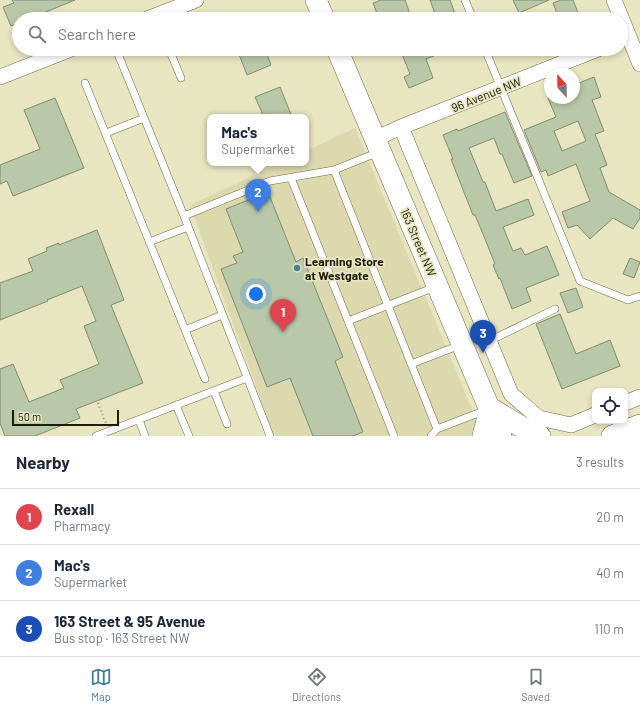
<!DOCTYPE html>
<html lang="en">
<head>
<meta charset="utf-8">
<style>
	:root { --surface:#fff; --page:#f6f6f7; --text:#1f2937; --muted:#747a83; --line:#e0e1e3; --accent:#428096 }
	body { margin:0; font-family:Barlow,sans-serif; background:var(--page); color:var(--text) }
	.controls { position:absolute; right:12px; bottom:12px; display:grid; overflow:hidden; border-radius:8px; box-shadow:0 2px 6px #0003 }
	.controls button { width:36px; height:36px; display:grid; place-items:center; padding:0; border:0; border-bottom:1px solid var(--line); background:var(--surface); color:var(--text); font:20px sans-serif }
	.compass { position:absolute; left:544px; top:68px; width:36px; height:36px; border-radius:50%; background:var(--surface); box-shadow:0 2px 6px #0003; rotate:338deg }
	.scale { position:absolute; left:12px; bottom:10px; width:107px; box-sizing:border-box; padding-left:4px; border:2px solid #1d1c0f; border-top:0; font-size:11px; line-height:14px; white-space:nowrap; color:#1d1c0f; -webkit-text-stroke:3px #e8e5c1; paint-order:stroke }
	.you { position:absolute; left:256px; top:294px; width:14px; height:14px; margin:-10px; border:3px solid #fff; border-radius:50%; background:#1a73e8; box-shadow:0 0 0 6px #1a73e833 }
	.badge { display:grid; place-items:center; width:26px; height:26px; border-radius:50%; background:var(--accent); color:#fff; font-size:13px; font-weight:700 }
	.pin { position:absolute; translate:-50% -33px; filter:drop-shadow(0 1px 2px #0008) }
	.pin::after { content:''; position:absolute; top:21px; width:14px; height:12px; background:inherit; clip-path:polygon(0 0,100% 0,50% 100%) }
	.popup { position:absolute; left:207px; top:114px; width:102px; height:52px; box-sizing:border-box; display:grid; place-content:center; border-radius:8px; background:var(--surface); filter:drop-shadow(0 1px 3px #0005); font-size:13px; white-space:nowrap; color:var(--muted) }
	.popup b { font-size:15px; color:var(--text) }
	.popup::after { content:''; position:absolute; left:50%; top:100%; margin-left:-8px; border:8px solid transparent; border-top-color:var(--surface) }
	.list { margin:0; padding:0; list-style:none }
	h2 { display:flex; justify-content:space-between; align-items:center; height:52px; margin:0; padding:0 16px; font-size:17px }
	h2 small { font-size:13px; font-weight:400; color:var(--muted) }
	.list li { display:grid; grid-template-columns:26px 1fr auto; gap:12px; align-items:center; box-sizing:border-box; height:56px; padding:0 16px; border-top:1px solid var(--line) }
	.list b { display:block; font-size:15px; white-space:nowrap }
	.list p { margin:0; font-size:13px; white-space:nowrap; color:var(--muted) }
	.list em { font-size:13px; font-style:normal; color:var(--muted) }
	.icon { flex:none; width:22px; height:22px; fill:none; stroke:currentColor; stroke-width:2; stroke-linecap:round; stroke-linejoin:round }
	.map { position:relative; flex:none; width:640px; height:436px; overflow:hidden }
	.search { position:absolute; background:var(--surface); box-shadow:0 2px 6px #0003; left:12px; right:12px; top:12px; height:44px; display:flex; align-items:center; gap:10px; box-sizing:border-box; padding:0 14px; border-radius:22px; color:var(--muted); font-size:15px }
	.sheet { height:220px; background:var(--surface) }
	nav { display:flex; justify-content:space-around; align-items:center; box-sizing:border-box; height:56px; border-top:1px solid var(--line); background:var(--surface); font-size:11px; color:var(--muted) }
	nav a { display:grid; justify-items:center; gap:2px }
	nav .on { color:var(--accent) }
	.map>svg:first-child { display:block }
	.built { fill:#ddd9ae }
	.building { fill:#b9c8a8; stroke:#808d6f; fill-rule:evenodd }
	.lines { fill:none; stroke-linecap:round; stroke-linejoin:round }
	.lane-casing { stroke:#6f6c4c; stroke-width:8 }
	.street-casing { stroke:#6f6c4c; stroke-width:16 }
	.secondary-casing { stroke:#6f6c4c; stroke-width:22 }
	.path { stroke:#9d9b7f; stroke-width:2.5; stroke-dasharray:1 3; stroke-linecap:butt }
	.lane { stroke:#fff; stroke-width:7 }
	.street { stroke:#fff; stroke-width:15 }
	.secondary { stroke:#fff; stroke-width:21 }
	.poi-dot { fill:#428096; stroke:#e8e5c1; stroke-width:1.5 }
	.labels { text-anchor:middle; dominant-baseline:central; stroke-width:3.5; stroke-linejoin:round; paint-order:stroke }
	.street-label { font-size:12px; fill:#1d1c0f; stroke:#e8e5c1 }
	.poi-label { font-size:12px; font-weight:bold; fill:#1d1c0f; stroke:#e8e5c1; text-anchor:start }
</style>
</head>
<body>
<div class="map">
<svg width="640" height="436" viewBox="0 0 640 436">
	<rect width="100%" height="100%" fill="#e8e5c1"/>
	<path class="built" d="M355,128l121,291 -5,17h-197l-84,-231 90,-42h26v-12z"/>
	<path class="building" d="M12,0h63l-46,19h-10v4l-8,3 -8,-19 11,-4z
		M381,0h24l5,14 -12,5h-19l-6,-16z
		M430,0h20l7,19h-20z
		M513,0h36l-30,13z
		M561,0h12l6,15 -10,4h-10l-6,-16z
		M237,49h28l6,16 -24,10z
		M400,49h51l-25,10 7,19 -24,10 -5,-11 6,-3z
		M594,77l7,20 -9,3 12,31 -9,3 12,31 -7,3 9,24 31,18v8l-7,11 -20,-11 -23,21 -13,-14 -9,3 -6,-16 28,-11 -14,-37 -28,12 -2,-6 -5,2 -17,-42 32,-13 -8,-19h26v-13zM578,121l8,20 -24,10 -8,-20z
		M280,87l12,30h-28l-9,-20z
		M55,98l29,70 -71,28 -6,-15 -7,3v-19l40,-16 -16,-39z
		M505,112l27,64 -18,7 -12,-29h-2l-6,-16 -25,10 14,34h2l11,29 32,-12 6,16 -31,12 10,24 8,-3 4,7 22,-9 12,29 -33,13 5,13 -19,8 -12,-31 -1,1 -6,-14 2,-1 -12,-30 -8,-19h-2l-22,-56h2l-10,-24 14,-6 1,2z
		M268,192l28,70 7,-4 40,99 -8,4 28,71 -10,4h-40l-23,-58 -23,9 -46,-118 16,-6 -4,-7 10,-4 -17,-43z
		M97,230l27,70 -13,5 32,78 -67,26 4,9 -45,18h-30l-5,-13v-54l13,-5 16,38 35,-14 -4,-8 39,-16 -15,-38 12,-5 -14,-35 -35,14 1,1 -48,19v-37l33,-12 -5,-12 19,-8 -1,-3 13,-5v2z
		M630,258l10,4 -6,16 -11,-4z
		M576,288l7,19 -15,6 -8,-20z
		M560,314l16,40 34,-14 10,26 -58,23 -26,-65z"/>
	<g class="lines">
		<defs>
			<path id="lane" d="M465,0l8,19
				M116,49l68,167
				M169,49l12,29
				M485,49l95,232 48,19 12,-4
				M85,83l120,296
				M106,133l38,-15
				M379,152l-45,18 103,259 49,-19
				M291,178l103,258
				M149,242l39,-15
				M348,321l87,-34
				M185,330l37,-15
				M489,341l66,-32
				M411,364l49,-19
				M214,391l13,33
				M176,405l13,31
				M139,420l6,16
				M96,436l151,-58
				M270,436l-86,-220 86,-35 64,-11
				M431,436l6,-7"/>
			<path id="street" d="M614,0l26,64
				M147,19l49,-19
				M0,77l71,-28
				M401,127l110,267 28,24 32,7 24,-10
				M375,139l26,-12 197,-78
				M625,403l15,-6"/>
			<path id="secondary" d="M316,0l8,19
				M337,49l164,387
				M490,408l42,25 8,3
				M483,436l7,-28
				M612,436l28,-11"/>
		</defs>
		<use href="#lane" class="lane-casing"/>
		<use href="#street" class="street-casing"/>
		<use href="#secondary" class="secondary-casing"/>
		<path class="path" d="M98,403l8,20"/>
		<use href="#lane" class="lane"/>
		<use href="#street" class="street"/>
		<use href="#secondary" class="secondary"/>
	</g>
	<circle class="poi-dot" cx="297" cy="268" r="4"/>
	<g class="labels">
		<g class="street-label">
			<text transform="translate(486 94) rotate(-22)">96 Avenue NW</text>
			<text transform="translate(419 242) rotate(67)">163 Street NW</text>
		</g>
		<g class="poi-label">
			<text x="305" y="261">Learning Store<tspan x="305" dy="14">at Westgate</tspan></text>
		</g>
	</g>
</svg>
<div class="controls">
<button><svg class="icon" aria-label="locate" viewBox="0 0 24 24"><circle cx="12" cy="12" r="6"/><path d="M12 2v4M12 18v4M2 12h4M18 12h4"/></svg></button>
</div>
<svg class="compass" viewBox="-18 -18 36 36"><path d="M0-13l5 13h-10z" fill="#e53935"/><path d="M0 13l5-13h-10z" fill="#747a83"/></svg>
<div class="scale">50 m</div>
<div class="you"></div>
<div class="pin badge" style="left:283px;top:332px;background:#e0444e">1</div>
<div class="pin badge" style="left:258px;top:212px;background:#3f7fe0">2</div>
<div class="popup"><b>Mac's</b>Supermarket</div>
<div class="pin badge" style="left:483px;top:353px;background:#1a4fb4">3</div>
<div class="search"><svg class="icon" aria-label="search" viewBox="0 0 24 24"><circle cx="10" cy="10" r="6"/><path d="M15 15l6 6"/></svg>Search here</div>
</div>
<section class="sheet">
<h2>Nearby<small>3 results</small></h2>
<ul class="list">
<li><span class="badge" style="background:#e0444e">1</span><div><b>Rexall</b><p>Pharmacy</p></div><em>20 m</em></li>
<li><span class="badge" style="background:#3f7fe0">2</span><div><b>Mac's</b><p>Supermarket</p></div><em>40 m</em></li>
<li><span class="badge" style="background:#1a4fb4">3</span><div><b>163 Street &amp; 95 Avenue</b><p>Bus stop · 163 Street NW</p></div><em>110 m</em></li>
</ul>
</section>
<nav>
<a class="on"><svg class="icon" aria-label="map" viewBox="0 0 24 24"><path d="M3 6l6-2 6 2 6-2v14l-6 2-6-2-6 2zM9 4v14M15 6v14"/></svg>Map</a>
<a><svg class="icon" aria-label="directions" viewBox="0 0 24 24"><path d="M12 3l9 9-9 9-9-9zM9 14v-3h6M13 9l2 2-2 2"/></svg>Directions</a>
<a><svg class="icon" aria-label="saved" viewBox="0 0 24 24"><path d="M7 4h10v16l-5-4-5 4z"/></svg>Saved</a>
</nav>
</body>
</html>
